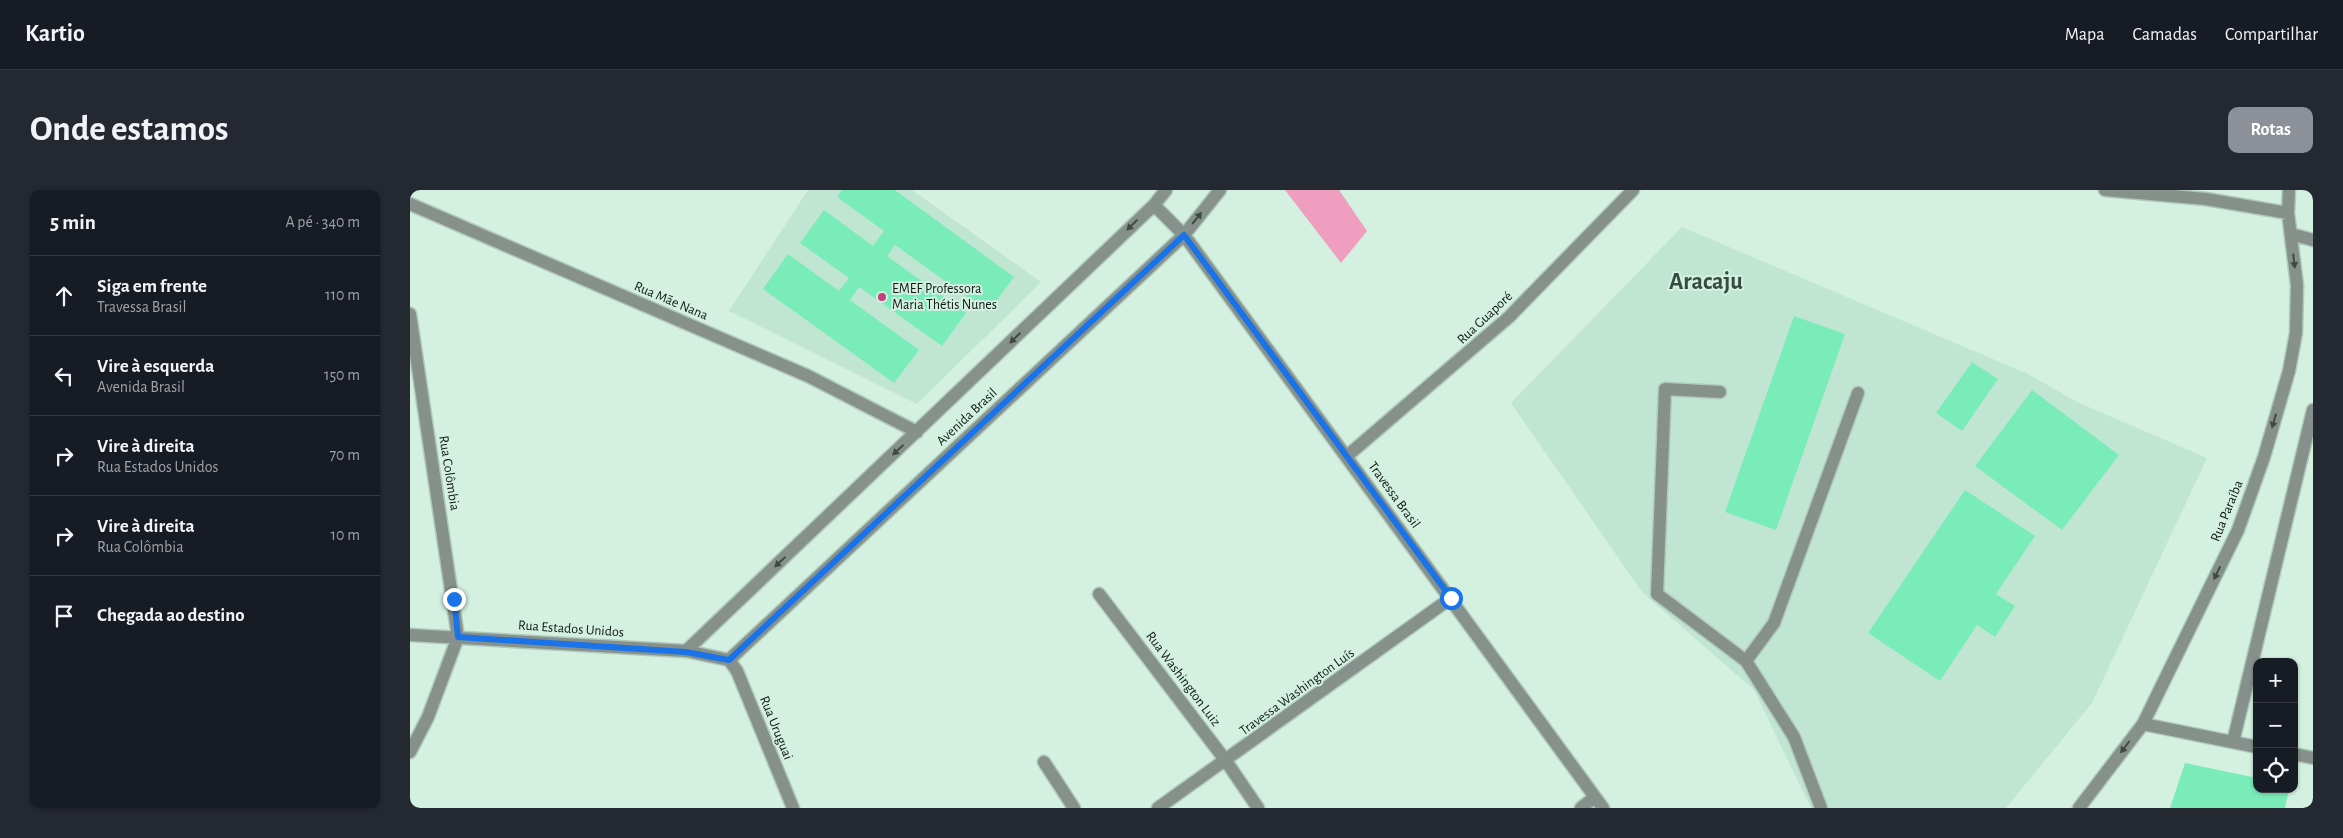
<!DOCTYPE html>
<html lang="pt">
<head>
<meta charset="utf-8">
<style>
	:root { --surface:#171b24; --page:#242831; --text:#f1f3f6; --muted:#9ea1a6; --line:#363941; --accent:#8c9099 }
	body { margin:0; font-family:"Alegreya Sans",sans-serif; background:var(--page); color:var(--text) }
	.controls { position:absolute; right:15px; bottom:15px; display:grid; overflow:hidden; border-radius:10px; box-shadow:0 1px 4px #0004 }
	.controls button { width:45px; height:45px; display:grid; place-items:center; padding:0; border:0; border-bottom:1px solid var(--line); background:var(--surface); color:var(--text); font:25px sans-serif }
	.stop { position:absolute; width:15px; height:15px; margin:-11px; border:4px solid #1a73e8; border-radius:50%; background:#fff }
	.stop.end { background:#1a73e8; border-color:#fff; box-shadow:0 1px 5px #0008 }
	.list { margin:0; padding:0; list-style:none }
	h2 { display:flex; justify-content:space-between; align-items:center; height:65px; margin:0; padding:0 20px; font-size:21px }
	h2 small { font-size:16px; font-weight:400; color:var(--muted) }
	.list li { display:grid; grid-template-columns:32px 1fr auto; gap:15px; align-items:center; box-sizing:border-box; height:80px; padding:0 20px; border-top:1px solid var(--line) }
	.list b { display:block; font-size:19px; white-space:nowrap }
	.list p { margin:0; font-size:16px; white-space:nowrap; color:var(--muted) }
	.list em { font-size:16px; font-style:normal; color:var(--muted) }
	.icon { flex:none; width:28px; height:28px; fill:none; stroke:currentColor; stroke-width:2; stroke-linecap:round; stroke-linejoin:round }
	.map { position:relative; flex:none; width:1903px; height:618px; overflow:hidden; border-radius:10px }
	header { display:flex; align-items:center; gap:30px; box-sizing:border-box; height:70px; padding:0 25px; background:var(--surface); border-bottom:1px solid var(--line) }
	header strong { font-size:24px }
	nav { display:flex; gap:28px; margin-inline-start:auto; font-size:18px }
	.intro { display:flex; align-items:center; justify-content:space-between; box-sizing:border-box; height:120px; padding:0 30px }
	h1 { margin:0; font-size:35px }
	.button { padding:12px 22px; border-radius:10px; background:var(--accent); color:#fff; font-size:18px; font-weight:700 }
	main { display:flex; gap:30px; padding:0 30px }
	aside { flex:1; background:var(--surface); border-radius:10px; box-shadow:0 1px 4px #0004 }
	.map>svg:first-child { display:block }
	.built { fill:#c1e5d3 }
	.green { fill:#f09ebf }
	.building { fill:#7aecb9 }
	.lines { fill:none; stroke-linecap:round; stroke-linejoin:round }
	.minor-casing { stroke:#b0c9bc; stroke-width:15 }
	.minor { stroke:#85918a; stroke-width:12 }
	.oneway { fill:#3f4a44 }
	.route { stroke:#1a73e8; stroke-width:6 }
	.poi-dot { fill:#c33d7f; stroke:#d3f0e1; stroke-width:2 }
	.labels { text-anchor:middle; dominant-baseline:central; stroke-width:4; stroke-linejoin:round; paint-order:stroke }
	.poi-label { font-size:14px; fill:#101a15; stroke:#d3f0e1; text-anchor:start }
	.street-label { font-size:14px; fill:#101a15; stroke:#d3f0e1 }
	.town-label { font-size:24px; font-weight:bold; fill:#354d41; stroke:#d3f0e1 }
</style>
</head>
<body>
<header>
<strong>Kartio</strong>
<nav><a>Mapa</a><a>Camadas</a><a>Compartilhar</a></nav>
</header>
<div class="intro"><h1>Onde estamos</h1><a class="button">Rotas</a></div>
<main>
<aside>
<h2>5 min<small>A pé · 340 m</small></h2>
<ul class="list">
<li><svg class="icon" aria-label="ahead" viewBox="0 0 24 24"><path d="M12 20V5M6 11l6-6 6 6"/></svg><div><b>Siga em frente</b><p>Travessa Brasil</p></div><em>110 m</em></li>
<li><svg class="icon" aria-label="left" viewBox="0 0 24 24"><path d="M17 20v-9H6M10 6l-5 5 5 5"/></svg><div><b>Vire à esquerda</b><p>Avenida Brasil</p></div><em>150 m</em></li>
<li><svg class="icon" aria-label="right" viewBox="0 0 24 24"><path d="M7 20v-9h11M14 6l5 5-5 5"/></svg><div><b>Vire à direita</b><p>Rua Estados Unidos</p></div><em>70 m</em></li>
<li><svg class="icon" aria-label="right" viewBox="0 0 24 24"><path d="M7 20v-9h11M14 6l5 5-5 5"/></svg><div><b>Vire à direita</b><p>Rua Colômbia</p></div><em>10 m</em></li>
<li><svg class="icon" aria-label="arrive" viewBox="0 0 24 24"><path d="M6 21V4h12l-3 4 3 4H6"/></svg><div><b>Chegada ao destino</b></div></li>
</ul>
</aside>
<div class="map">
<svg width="1903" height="618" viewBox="0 0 1903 618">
	<rect width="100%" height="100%" fill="#d3f0e1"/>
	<path class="built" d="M398,0h104l129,92 -124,122 -188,-93z
		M1272,37l346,147 49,28 130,56 -115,245 -86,105h-195l-57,-118 -112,-98 -131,-189z"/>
	<path class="green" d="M875,0h54l28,41 -26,32z"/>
	<path class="building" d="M432,0h53l119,87 -26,35 -93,-67 -8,11 79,57 -24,33 -83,-59 -9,13 69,50 -25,33 -131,-94 25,-35 51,37 10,-13 -49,-35 24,-33 49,36 11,-15 -47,-34z
		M1384,126l51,18 -69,196 -51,-18z
		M1562,172l26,17 -36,52 -26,-18z
		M1622,200l87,65 -57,75 -87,-64z
		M1555,300l70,46 -39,58 19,12 -20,31 -18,-12 -37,56 -72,-48z
		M1775,573l72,15v11h32l-4,19h-115z"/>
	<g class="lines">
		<defs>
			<path id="minor" d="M1695,0l101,9 82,14
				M0,14l398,172 109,56
				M744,15l30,30 419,573
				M1881,44l22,6
				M0,124l48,323 -30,80 -18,35
				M1310,202l-55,-3 -8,205 89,67
				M937,266l162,-139 124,-127
				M689,404l127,167 32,47
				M0,445l276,16 43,9 8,11 56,137
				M276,461l468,-446 12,-15
				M319,470l455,-425 36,-45
				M1733,534l114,23
				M1823,552l80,-332
				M1884,564l19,4
				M634,572l30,46
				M748,618l293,-210
				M1171,618l14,-11
				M1411,618l-27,-71 -48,-76 28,-38 84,-230
				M1669,618l64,-84 95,-194 26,-73 25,-86 7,-38 1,-48 -9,-72 1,-23"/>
		</defs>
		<use href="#minor" class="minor-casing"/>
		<use href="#minor" class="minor"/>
	</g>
	<defs><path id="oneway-solid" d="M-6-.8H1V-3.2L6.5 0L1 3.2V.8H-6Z" transform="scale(1.25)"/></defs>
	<g class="oneway">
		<use href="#oneway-solid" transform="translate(787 28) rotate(-51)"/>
		<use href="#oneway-solid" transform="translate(722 35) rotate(136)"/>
		<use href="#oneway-solid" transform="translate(1884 71) rotate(83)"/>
		<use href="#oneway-solid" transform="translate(605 148) rotate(136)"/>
		<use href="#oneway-solid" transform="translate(1864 231) rotate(106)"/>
		<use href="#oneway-solid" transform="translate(488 260) rotate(137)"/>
		<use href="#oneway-solid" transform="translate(370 372) rotate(137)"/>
		<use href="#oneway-solid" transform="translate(1807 383) rotate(116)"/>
		<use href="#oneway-solid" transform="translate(1715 557) rotate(127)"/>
	</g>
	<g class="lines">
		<path class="route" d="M44,409l4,38 228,15 43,8 455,-425 267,363"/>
	</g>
	<circle class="poi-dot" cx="472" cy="107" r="5"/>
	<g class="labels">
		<g class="poi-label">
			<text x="482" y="99">EMEF Professora<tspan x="482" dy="16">Maria Thétis Nunes</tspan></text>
		</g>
		<g class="street-label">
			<text transform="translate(261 111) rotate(23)">Rua Mãe Nana</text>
			<text transform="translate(1075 128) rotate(-43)">Rua Guaporé</text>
			<text transform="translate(557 227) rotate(-43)">Avenida Brasil</text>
			<text transform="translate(39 283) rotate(81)">Rua Colômbia</text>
			<text transform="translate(984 305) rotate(54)">Travessa Brasil</text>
			<text transform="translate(1817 321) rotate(-68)">Rua Paraíba</text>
			<text transform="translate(161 439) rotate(4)">Rua Estados Unidos</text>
			<text transform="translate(773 489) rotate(53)">Rua Washington Luiz</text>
			<text transform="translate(887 502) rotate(-36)">Travessa Washington Luís</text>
			<text transform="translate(366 538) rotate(68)">Rua Uruguai</text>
		</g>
		<g class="town-label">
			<text x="1296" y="92">Aracaju</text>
		</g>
	</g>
</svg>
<div class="controls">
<button>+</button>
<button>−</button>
<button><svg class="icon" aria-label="locate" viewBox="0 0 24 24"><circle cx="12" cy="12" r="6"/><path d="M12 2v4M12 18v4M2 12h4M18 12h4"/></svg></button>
</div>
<div class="stop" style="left:1041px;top:408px"></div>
<div class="stop end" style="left:44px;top:409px"></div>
</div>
</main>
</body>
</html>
